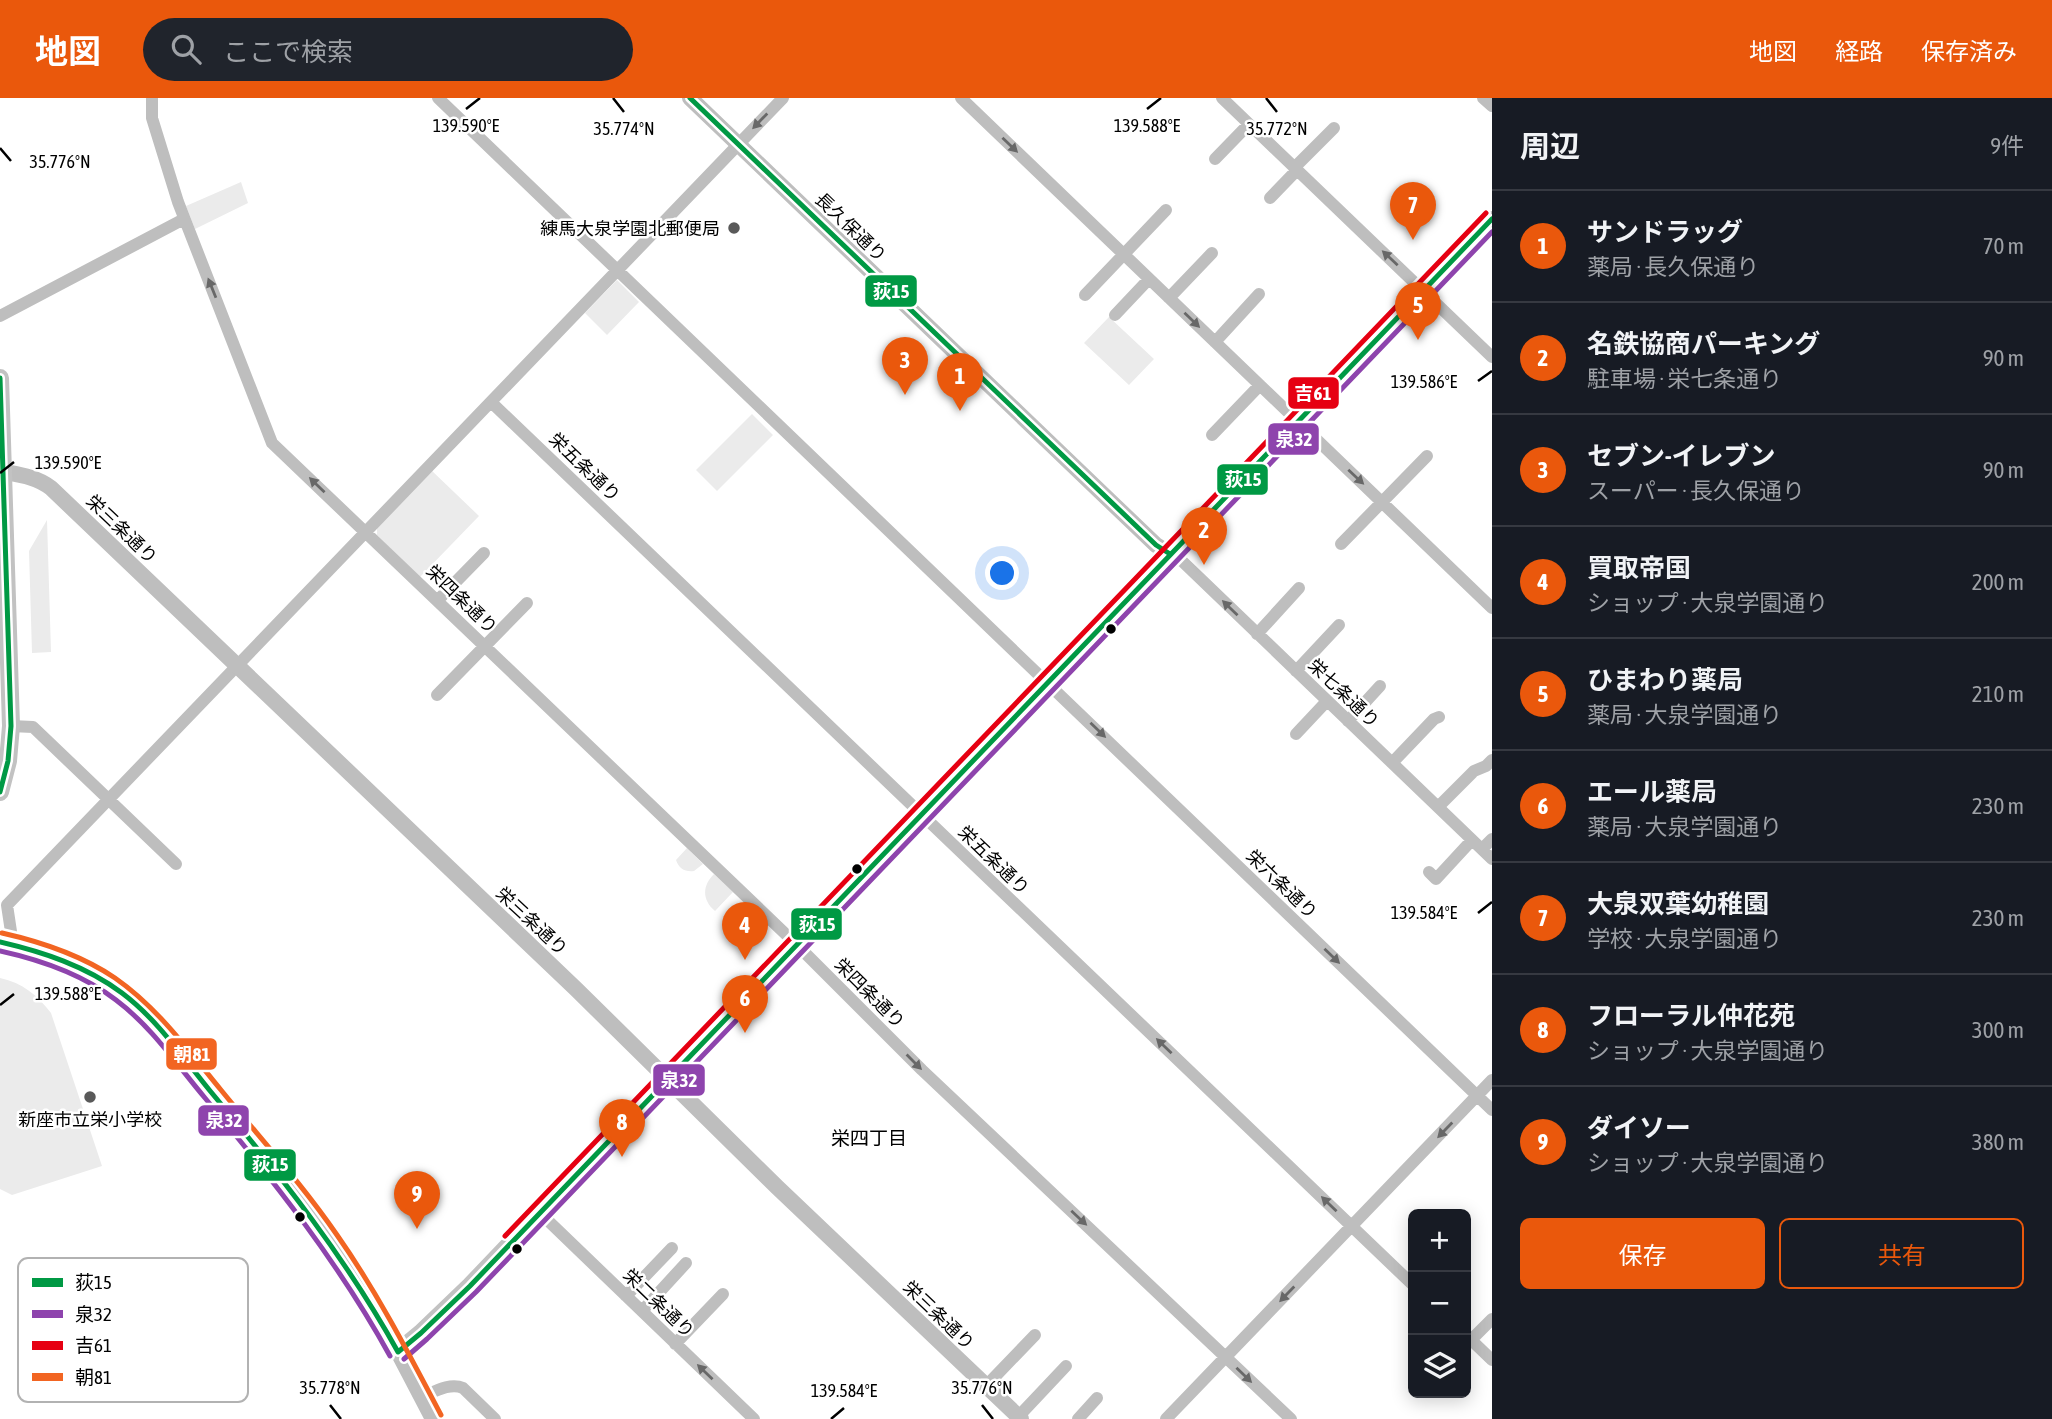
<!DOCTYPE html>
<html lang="ja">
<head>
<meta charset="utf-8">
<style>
	:root { --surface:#171b24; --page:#20242c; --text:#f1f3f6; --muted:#9ea1a6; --line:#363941; --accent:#ea580c }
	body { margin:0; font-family:"Asap Condensed","Noto Sans JP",sans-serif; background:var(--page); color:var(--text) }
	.controls { position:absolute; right:21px; bottom:21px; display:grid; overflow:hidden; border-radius:10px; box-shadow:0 4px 18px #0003 }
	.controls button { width:63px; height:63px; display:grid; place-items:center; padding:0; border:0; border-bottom:2px solid var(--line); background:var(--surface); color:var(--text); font:35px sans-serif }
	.you { position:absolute; left:1003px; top:476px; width:24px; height:24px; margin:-18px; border:5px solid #fff; border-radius:50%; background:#1a73e8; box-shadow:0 0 0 10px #1a73e833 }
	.badge { display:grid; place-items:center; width:46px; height:46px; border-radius:50%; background:var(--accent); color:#fff; font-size:23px; font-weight:700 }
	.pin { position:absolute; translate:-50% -58px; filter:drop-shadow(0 2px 4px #0008) }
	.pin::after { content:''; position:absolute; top:37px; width:24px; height:21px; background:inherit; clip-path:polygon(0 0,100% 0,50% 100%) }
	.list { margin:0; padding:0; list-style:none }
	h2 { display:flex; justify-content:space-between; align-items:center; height:91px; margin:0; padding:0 28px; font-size:30px }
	h2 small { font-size:23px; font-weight:400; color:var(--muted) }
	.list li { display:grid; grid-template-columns:46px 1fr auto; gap:21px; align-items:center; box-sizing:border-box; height:112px; padding:0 28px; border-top:2px solid var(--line) }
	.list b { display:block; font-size:26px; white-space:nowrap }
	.list p { margin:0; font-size:23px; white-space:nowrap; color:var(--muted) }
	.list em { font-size:23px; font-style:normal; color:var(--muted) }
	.actions { display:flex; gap:14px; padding:21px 28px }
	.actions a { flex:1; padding:16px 0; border:2px solid var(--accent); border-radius:10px; text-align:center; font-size:24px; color:var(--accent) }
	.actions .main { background:var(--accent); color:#fff }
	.icon { flex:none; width:38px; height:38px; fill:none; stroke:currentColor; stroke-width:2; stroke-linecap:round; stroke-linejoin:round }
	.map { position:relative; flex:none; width:1492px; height:1321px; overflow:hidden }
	header { display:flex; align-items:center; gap:42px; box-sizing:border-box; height:98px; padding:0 35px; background:var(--accent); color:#fff }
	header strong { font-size:33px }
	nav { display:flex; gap:38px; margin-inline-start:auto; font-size:24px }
	.search { width:490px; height:63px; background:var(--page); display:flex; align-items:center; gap:18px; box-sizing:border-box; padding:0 24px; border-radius:38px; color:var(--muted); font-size:26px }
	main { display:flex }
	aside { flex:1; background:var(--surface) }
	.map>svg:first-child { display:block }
	.green { fill:#ebebeb }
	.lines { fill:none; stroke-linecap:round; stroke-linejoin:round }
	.minor { stroke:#bebebe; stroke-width:12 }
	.tertiary { stroke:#bebebe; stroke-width:16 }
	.secondary { stroke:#c2c2c2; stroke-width:18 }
	.bus-1-casing { stroke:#fff; stroke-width:10 }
	.bus-2-casing { stroke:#fff; stroke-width:10 }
	.bus-3-casing { stroke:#fff; stroke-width:10 }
	.bus-4-casing { stroke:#fff; stroke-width:10 }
	.bus-1 { stroke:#094; stroke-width:5 }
	.bus-2 { stroke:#8e44ad; stroke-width:5 }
	.bus-3 { stroke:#e60012; stroke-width:5 }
	.bus-4 { stroke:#f26522; stroke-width:5 }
	.oneway { fill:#686868 }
	.ticks { fill:none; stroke:#000; stroke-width:2.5 }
	.poi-dot { fill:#595959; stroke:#fff; stroke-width:2.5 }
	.bus-dot { fill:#000; stroke:#fff; stroke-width:2.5 }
	.labels { text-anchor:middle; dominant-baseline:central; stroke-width:5; stroke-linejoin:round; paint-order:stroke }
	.street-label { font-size:18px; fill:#000; stroke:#fff }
	.poi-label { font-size:18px; fill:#000; stroke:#fff; text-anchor:end }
	.neighbourhood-label { font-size:19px; fill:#000; stroke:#fff }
	.key { fill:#fff; stroke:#b2b2b2; stroke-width:2 }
	.key-label { font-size:19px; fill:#000 }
	.ticks-label { font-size:18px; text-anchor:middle; fill:#000; stroke:#fff; stroke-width:5; stroke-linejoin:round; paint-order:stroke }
	.line-badge { stroke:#fff; stroke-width:2.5 }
	.badge-label { font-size:19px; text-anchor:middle; font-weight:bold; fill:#fff }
</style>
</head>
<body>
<header>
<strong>地図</strong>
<div class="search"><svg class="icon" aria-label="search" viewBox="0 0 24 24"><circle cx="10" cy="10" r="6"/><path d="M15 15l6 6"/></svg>ここで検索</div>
<nav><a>地図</a><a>経路</a><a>保存済み</a></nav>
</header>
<main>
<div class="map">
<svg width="1492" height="1321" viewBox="0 0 1492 1321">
	<rect width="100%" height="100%" fill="#fff"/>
	<path class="green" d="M241,84l7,21 -53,26 -9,-23z
		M617,182l22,22 -32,33 -22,-22z
		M1109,219l45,42 -25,26 -45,-42z
		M752,316l21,21 -56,56 -21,-21z
		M430,371l49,47 -59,61 -43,-42v-9z
		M47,422l4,132 -19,1 -3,-102z
		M687,750l16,16 -9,7c-9,1 -15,-2 -18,-11z
		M714,776l19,18 -18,19c-13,-11 -13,-25 -1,-37z
		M0,880c23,5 37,17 51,35l51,153 -90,29 -12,-6z"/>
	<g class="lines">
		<path class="minor" d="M152,0v20l26,84 94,241 524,501 126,126 369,349
			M438,0l1054,1012
			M961,0l531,510
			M1222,0l270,259
			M1483,0l9,8
			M1215,61l34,-35
			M1294,70l40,-40
			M1270,100l27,-28
			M1085,197l81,-85
			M1169,200l43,-45
			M1115,217l34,-36
			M0,218l184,-97
			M1215,244l44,-48
			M491,304l922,883
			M1212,337l48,-50
			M1341,446l86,-88
			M1170,456l13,8 309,297
			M438,502l46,-47
			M1257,536l42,-46
			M1296,573l43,-46
			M437,597l90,-92
			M1348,623l32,-35
			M11,628l22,1 143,137
			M1296,636l31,-33
			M1392,665l42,-44 5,-2
			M1438,709l36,-36 12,-5 6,-6
			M1482,751l10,-10
			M1429,774l7,7 36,-39
			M13,847l-6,-40 776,-807
			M539,1114l215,207
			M626,1198l46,-48
			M642,1213l44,-48
			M1466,1237l26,25
			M1471,1242l21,-21
			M675,1246l48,-50
			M986,1288l49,-51
			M422,1299c12,-5 28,-15 41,-9l32,31
			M1018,1319l48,-51
			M1078,1321l19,-21
			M1166,1321l326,-339"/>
		<path class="tertiary" d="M690,0l421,404 45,43 14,9
			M4,374c17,3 33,5 47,16l525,501 201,198 244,232
			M841,799l651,-678
			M398,1254l35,67"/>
		<path class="secondary" d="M0,280l11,348 -3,35 -8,31
			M0,844c44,9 86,24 122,51 35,27 61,66 89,99 69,83 137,164 187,260l23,-19 49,-47 371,-389"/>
		<defs>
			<path id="bus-1" d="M690,0l466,447 14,9
				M0,280l11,348 -3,35 -8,31
				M0,844c43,10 86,24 122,51 36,27 61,65 89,99 69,83 135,166 187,260l23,-19 49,-47 1022,-1067"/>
			<path id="bus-2" d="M0,853c41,9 82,23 116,49 36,27 61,65 89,98 68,82 134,165 185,258
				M404,1261l23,-20 49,-47 1016,-1060"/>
			<path id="bus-3" d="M505,1138l981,-1023"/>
			<path id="bus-4" d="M2,835c40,9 79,22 113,45 43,30 73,72 106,112 39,48 81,94 116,145 40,57 72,119 104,180"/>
		</defs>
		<use href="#bus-1" class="bus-1-casing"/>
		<use href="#bus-2" class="bus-2-casing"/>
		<use href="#bus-3" class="bus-3-casing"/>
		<use href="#bus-4" class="bus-4-casing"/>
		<use href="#bus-1" class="bus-1"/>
		<use href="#bus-2" class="bus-2"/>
		<use href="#bus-3" class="bus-3"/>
		<use href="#bus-4" class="bus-4"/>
	</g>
	<defs><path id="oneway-solid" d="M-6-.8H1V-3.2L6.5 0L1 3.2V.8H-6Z" transform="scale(1.75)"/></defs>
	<g class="oneway">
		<use href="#oneway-solid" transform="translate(760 23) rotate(134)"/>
		<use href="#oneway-solid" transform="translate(1010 47) rotate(44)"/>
		<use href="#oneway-solid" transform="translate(1390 160) rotate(-137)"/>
		<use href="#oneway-solid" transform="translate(212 190) rotate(-112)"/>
		<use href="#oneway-solid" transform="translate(1192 222) rotate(44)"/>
		<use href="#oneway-solid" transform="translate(1356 379) rotate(43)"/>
		<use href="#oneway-solid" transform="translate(317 387) rotate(-136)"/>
		<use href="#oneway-solid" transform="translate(1230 510) rotate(-136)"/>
		<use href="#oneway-solid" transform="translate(1098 632) rotate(44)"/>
		<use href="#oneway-solid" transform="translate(1332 858) rotate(44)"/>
		<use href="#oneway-solid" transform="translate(1164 948) rotate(-136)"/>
		<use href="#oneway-solid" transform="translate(914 964) rotate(45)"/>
		<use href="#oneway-solid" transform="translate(1445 1032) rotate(134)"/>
		<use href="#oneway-solid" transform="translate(1329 1106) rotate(-136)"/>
		<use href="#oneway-solid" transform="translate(1079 1120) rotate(43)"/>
		<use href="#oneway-solid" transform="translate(1287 1196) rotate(134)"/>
		<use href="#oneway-solid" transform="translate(705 1274) rotate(-136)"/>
		<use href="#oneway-solid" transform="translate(1244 1277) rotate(44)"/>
	</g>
	<path class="ticks" d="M613,0l11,14M1266,0l11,14M466,11l14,-11M1147,11l14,-11M0,50l11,13M1478,283l14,-10M0,375l14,-11M1478,815l14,-11M0,907l14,-11M330,1307l11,14M982,1307l11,14M831,1321l13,-11"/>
	<g class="poi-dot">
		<circle cx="734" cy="130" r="7"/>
		<circle cx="90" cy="999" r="7"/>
	</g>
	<g class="bus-dot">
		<circle cx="1111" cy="531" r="6"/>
		<circle cx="857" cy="771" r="6"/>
		<circle cx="300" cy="1119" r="6"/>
		<circle cx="517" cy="1151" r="6"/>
	</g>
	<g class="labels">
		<g class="street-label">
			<text transform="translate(851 129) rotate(44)">長久保通り</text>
			<text transform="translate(585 369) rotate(44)">栄五条通り</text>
			<text transform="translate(122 431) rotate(44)">栄三条通り</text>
			<text transform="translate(462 501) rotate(44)">栄四条通り</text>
			<text transform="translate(1344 595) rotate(44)">栄七条通り</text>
			<text transform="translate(994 762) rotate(44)">栄五条通り</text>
			<text transform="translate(1282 786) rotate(44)">栄六条通り</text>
			<text transform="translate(532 823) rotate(43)">栄三条通り</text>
			<text transform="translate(870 895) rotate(45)">栄四条通り</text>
			<text transform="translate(659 1205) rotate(44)">栄二条通り</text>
			<text transform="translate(939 1217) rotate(44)">栄三条通り</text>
		</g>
		<g class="poi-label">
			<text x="720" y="130">練馬大泉学園北郵便局</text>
			<text x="90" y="1021" text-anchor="middle">新座市立栄小学校</text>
		</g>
		<g class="neighbourhood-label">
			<text x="869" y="1040">栄四丁目</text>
		</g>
	</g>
	<rect x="18" y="1160" width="230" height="144" rx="10" class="key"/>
	<rect x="32" y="1180" width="31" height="9" fill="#094"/>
	<rect x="32" y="1212" width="31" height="8" fill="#8e44ad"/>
	<rect x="32" y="1243" width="31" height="9" fill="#e60012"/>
	<rect x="32" y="1275" width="31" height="8" fill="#f26522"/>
	<g class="key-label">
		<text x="75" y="1191">荻15</text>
		<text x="75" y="1223">泉32</text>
		<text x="75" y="1254">吉61</text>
		<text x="75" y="1286">朝81</text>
	</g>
	<g class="ticks-label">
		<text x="466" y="34">139.590°E</text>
		<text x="1147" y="34">139.588°E</text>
		<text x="624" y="37">35.774°N</text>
		<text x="1277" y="37">35.772°N</text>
		<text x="60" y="70">35.776°N</text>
		<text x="1424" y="290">139.586°E</text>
		<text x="68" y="371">139.590°E</text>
		<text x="1424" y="821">139.584°E</text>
		<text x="68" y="902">139.588°E</text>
		<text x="330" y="1296">35.778°N</text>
		<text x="982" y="1296">35.776°N</text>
		<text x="844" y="1299">139.584°E</text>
	</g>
	<g class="line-badge">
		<rect x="864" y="176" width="54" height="34" rx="7" fill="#094"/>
		<rect x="1287" y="278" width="53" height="34" rx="7" fill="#e60012"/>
		<rect x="1267" y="324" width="53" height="34" rx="7" fill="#8e44ad"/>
		<rect x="1216" y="365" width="53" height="33" rx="7" fill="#094"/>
		<rect x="790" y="809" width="53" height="34" rx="7" fill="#094"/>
		<rect x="165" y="939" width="53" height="34" rx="7" fill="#f26522"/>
		<rect x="652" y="965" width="54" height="34" rx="7" fill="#8e44ad"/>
		<rect x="197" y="1006" width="53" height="33" rx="7" fill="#8e44ad"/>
		<rect x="243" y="1050" width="54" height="34" rx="7" fill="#094"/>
	</g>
	<g class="badge-label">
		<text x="891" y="200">荻15</text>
		<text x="1313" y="302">吉61</text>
		<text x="1294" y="348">泉32</text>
		<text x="1243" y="388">荻15</text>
		<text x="817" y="833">荻15</text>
		<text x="192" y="963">朝81</text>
		<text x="679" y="989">泉32</text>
		<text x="224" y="1029">泉32</text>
		<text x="270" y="1073">荻15</text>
	</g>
</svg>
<div class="controls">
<button>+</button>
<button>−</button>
<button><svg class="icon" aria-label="layers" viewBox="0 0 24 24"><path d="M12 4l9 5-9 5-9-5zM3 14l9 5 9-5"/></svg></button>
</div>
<div class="you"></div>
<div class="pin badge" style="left:960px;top:313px">1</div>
<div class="pin badge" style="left:1204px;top:467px">2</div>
<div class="pin badge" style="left:905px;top:297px">3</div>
<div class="pin badge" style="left:745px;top:862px">4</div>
<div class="pin badge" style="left:1418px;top:242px">5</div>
<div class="pin badge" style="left:745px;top:935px">6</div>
<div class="pin badge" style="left:1413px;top:142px">7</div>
<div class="pin badge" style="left:622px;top:1059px">8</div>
<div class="pin badge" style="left:417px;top:1131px">9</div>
</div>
<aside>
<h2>周辺<small>9件</small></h2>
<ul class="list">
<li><span class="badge">1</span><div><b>サンドラッグ</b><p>薬局 · 長久保通り</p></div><em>70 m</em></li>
<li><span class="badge">2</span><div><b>名鉄協商パーキング</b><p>駐車場 · 栄七条通り</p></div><em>90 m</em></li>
<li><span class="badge">3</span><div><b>セブン-イレブン</b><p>スーパー · 長久保通り</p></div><em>90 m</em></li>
<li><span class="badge">4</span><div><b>買取帝国</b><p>ショップ · 大泉学園通り</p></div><em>200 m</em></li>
<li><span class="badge">5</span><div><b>ひまわり薬局</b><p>薬局 · 大泉学園通り</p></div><em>210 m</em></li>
<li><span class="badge">6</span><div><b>エール薬局</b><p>薬局 · 大泉学園通り</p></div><em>230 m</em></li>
<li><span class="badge">7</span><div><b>大泉双葉幼稚園</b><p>学校 · 大泉学園通り</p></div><em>230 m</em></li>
<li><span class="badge">8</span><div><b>フローラル仲花苑</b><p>ショップ · 大泉学園通り</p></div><em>300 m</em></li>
<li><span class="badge">9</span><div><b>ダイソー</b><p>ショップ · 大泉学園通り</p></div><em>380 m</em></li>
</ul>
<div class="actions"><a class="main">保存</a><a>共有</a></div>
</aside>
</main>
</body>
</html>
